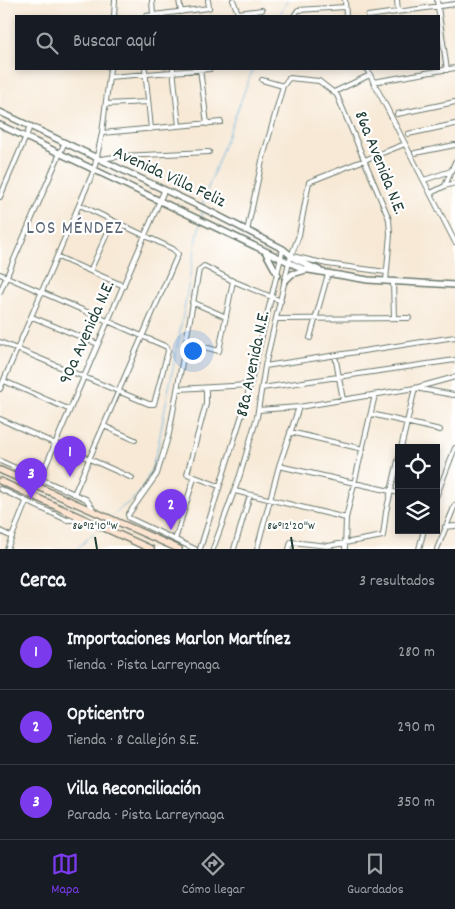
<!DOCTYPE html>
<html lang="es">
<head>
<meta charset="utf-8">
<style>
	:root { --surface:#171b24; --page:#20242c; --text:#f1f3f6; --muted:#9ea1a6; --line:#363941; --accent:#7c3aed }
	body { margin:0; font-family:Dekko,sans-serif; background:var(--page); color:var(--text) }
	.controls { position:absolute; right:15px; bottom:15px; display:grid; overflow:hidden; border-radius:0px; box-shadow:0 2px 8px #0003 }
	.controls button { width:45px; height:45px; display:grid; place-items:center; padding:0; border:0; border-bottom:1px solid var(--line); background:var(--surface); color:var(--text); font:25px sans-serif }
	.you { position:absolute; left:192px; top:350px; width:18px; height:18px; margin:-12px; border:4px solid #fff; border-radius:50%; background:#1a73e8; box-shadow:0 0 0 8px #1a73e833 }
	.badge { display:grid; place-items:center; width:32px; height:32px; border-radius:50%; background:var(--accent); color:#fff; font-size:16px; font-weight:700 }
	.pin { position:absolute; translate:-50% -41px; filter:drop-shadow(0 1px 2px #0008) }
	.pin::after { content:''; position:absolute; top:26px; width:18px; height:15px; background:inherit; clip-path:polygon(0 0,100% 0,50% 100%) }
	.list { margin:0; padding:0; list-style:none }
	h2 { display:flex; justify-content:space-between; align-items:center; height:65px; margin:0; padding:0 20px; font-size:21px }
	h2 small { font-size:16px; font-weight:400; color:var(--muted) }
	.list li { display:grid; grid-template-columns:32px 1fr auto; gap:15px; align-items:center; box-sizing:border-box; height:75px; padding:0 20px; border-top:1px solid var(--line) }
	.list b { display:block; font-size:19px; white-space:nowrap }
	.list p { margin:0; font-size:16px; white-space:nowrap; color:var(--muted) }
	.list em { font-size:16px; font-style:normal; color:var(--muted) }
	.icon { flex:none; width:28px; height:28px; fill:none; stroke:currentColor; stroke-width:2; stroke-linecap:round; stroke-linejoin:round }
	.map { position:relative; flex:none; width:455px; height:549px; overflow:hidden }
	.search { position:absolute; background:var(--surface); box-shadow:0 2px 8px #0003; left:15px; right:15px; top:15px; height:55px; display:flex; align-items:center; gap:12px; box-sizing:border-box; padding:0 18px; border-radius:0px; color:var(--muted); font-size:19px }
	.sheet { height:290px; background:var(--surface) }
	nav { display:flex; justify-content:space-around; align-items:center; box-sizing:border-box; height:70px; border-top:1px solid var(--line); background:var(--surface); font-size:14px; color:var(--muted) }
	nav a { display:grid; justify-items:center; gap:2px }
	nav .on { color:var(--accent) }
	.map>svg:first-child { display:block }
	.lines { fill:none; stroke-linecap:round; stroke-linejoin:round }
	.stream { stroke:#68b3e1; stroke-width:1 }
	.minor-casing { stroke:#6b796d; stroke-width:6 }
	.tertiary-casing { stroke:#6b796d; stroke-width:8 }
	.secondary-casing { stroke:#6b796d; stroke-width:8 }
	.minor { stroke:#fff; stroke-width:4 }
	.tertiary { stroke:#fff; stroke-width:5 }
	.secondary { stroke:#fde4d1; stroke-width:5.5 }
	.ticks { fill:none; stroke:#1f3d34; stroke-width:2 }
	.labels { text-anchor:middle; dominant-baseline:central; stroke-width:4.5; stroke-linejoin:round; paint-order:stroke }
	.street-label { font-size:18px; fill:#1f3d34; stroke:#fff }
	.neighbourhood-label { font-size:19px; letter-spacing:1px; fill:#5d6874; stroke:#fff }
	.ticks-label { font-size:12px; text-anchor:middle; fill:#1f3d34; stroke:#fff; stroke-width:4.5; stroke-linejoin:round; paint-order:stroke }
</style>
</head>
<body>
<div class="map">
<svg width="455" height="549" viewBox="0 0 455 549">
	<rect width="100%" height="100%" fill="#fff"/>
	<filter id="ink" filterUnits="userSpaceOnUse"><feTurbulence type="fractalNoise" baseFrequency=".02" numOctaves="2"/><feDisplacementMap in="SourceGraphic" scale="10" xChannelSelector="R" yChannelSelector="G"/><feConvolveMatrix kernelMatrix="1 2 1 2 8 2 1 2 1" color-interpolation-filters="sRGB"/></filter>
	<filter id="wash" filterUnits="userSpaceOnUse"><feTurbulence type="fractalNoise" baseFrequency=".0096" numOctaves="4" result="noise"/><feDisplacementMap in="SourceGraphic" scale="20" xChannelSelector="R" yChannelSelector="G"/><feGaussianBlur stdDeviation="1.12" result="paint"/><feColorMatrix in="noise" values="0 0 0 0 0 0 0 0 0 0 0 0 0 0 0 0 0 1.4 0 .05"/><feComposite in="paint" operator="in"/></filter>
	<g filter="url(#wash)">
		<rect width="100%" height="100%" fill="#f7e9d6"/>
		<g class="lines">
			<path class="stream" d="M279,16l9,-16
				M203,206v-5l50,-132
				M201,219l2,-9
				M112,516c8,-8 19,-14 26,-22 19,-25 22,-62 28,-91 13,-60 22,-120 34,-180
				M77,549l23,-22"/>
		</g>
	</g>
	<g filter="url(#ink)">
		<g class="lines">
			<defs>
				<path id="minor" d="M152,0l1,15
					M179,0l2,12
					M233,0l5,13 24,-3
					M345,0l1,16
					M397,0l1,12
					M437,0l10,70
					M114,16l1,-16
					M146,16l63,-8 -1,-8
					M294,16l4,-6 47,-3
					M368,16l87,-12
					M145,69l6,60
					M173,69l6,57
					M200,69l7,55
					M367,69l88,173
					M109,77l101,-8
					M262,80l21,6
					M373,82l82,-14
					M334,92l36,-17
					M106,104l42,-2
					M397,114l58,-12
					M102,133l119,-11
					M408,134l47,-10
					M415,153l40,-8
					M101,159l20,-3 88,-4
					M424,180l27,-9
					M445,186l10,-3
					M431,193l14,-7 10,-24
					M0,197l30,-70
					M247,231l15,-70 21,-75 6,-8 30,3 18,14 52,124 1,15 -4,47
					M292,256l35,8 59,8
					M58,257l66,29
					M90,271l23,-50
					M0,274l167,73 1,4 -14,53h-5l-149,-62
					M393,282l1,36
					M0,292l64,-148
					M192,302l34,15
					M32,317l66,27
					M278,319l131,-1
					M310,338l18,-64
					M186,342l33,9 14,-70
					M335,355l8,45
					M265,366l190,-29
					M4,381l64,28
					M206,388v16l-19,70 32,12
					M262,388l193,-28
					M0,389l94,-219 8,-37 8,-64
					M178,389l71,-4
					M454,395l-39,-7 40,-11
					M258,410l41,-3 116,-19 -14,60
					M371,414l69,16
					M0,419l132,59
					M104,426l31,14
					M290,432l73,17
					M0,461l86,38 6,8 1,4
					M279,466l120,27
					M37,486l127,-295
					M0,489l67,31h16
					M235,491l111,27
					M74,494l104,-240 -5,-5 -93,-44
					M436,497l19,-49
					M445,527l10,-1
					M0,531l12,6
					M175,540l19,-62
					M7,549l19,-47
					M195,549l-66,-31 -1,-3 29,-41 12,-40 30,-164 5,-4 29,15 48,20
					M200,549l46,-147 37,-153
					M213,549l27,-74 17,-58 8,-51 24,-104 10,-27 10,-53 96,-38
					M234,549l16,-54
					M257,549l22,-83 20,-59
					M289,549l2,-7 37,4 55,-10 3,-24 13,-55
					M345,549l1,-31 29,-123
					M419,549l5,-19
					M437,549l18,-44"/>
				<path id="tertiary" d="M0,112l207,98 76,39 12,10 24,11
					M0,125l303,144 65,11 87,5
					M266,253l12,22
					M285,281l7,-7 14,-4"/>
				<path id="secondary" d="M0,470l179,79
					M0,481l151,68"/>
			</defs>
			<use href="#minor" class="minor-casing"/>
			<use href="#tertiary" class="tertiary-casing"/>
			<use href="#secondary" class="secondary-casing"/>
			<use href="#minor" class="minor"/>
			<use href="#tertiary" class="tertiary"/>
			<use href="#secondary" class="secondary"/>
		</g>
	</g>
	<path class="ticks" d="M95,537l2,12M291,537l2,12"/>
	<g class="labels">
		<g class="street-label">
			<text transform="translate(379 163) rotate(68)">86a Avenida N.E.</text>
			<text transform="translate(169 178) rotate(25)">Avenida Villa Feliz</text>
			<text transform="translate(88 333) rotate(-66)">90a Avenida N.E.</text>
			<text transform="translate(254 364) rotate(-78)">88a Avenida N.E.</text>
		</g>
		<g class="neighbourhood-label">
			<text x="75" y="229">LOS MÉNDEZ</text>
		</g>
	</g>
	<g class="ticks-label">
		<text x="95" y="529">86°12'10"W</text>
		<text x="291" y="529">86°12'20"W</text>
	</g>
</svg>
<div class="controls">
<button><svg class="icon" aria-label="locate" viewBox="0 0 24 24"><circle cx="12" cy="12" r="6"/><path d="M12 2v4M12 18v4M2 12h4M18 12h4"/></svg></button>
<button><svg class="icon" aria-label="layers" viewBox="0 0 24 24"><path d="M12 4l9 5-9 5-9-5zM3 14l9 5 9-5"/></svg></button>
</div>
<div class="you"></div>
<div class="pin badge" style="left:70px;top:477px">1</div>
<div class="pin badge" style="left:171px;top:530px">2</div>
<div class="pin badge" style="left:31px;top:499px">3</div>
<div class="search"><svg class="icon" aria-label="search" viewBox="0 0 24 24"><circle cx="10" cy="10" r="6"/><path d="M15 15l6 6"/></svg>Buscar aquí</div>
</div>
<section class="sheet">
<h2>Cerca<small>3 resultados</small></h2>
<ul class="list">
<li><span class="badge">1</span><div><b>Importaciones Marlon Martínez</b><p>Tienda · Pista Larreynaga</p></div><em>280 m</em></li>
<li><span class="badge">2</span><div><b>Opticentro</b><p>Tienda · 8 Callejón S.E.</p></div><em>290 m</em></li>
<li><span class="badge">3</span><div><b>Villa Reconciliación</b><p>Parada · Pista Larreynaga</p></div><em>350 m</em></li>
</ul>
</section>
<nav>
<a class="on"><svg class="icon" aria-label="map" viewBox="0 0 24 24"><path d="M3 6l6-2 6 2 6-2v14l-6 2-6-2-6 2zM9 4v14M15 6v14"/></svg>Mapa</a>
<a><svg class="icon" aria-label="directions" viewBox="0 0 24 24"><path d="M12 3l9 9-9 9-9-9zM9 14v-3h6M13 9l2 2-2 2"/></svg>Cómo llegar</a>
<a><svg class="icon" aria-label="saved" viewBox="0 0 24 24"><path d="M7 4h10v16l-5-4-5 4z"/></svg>Guardados</a>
</nav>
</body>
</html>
